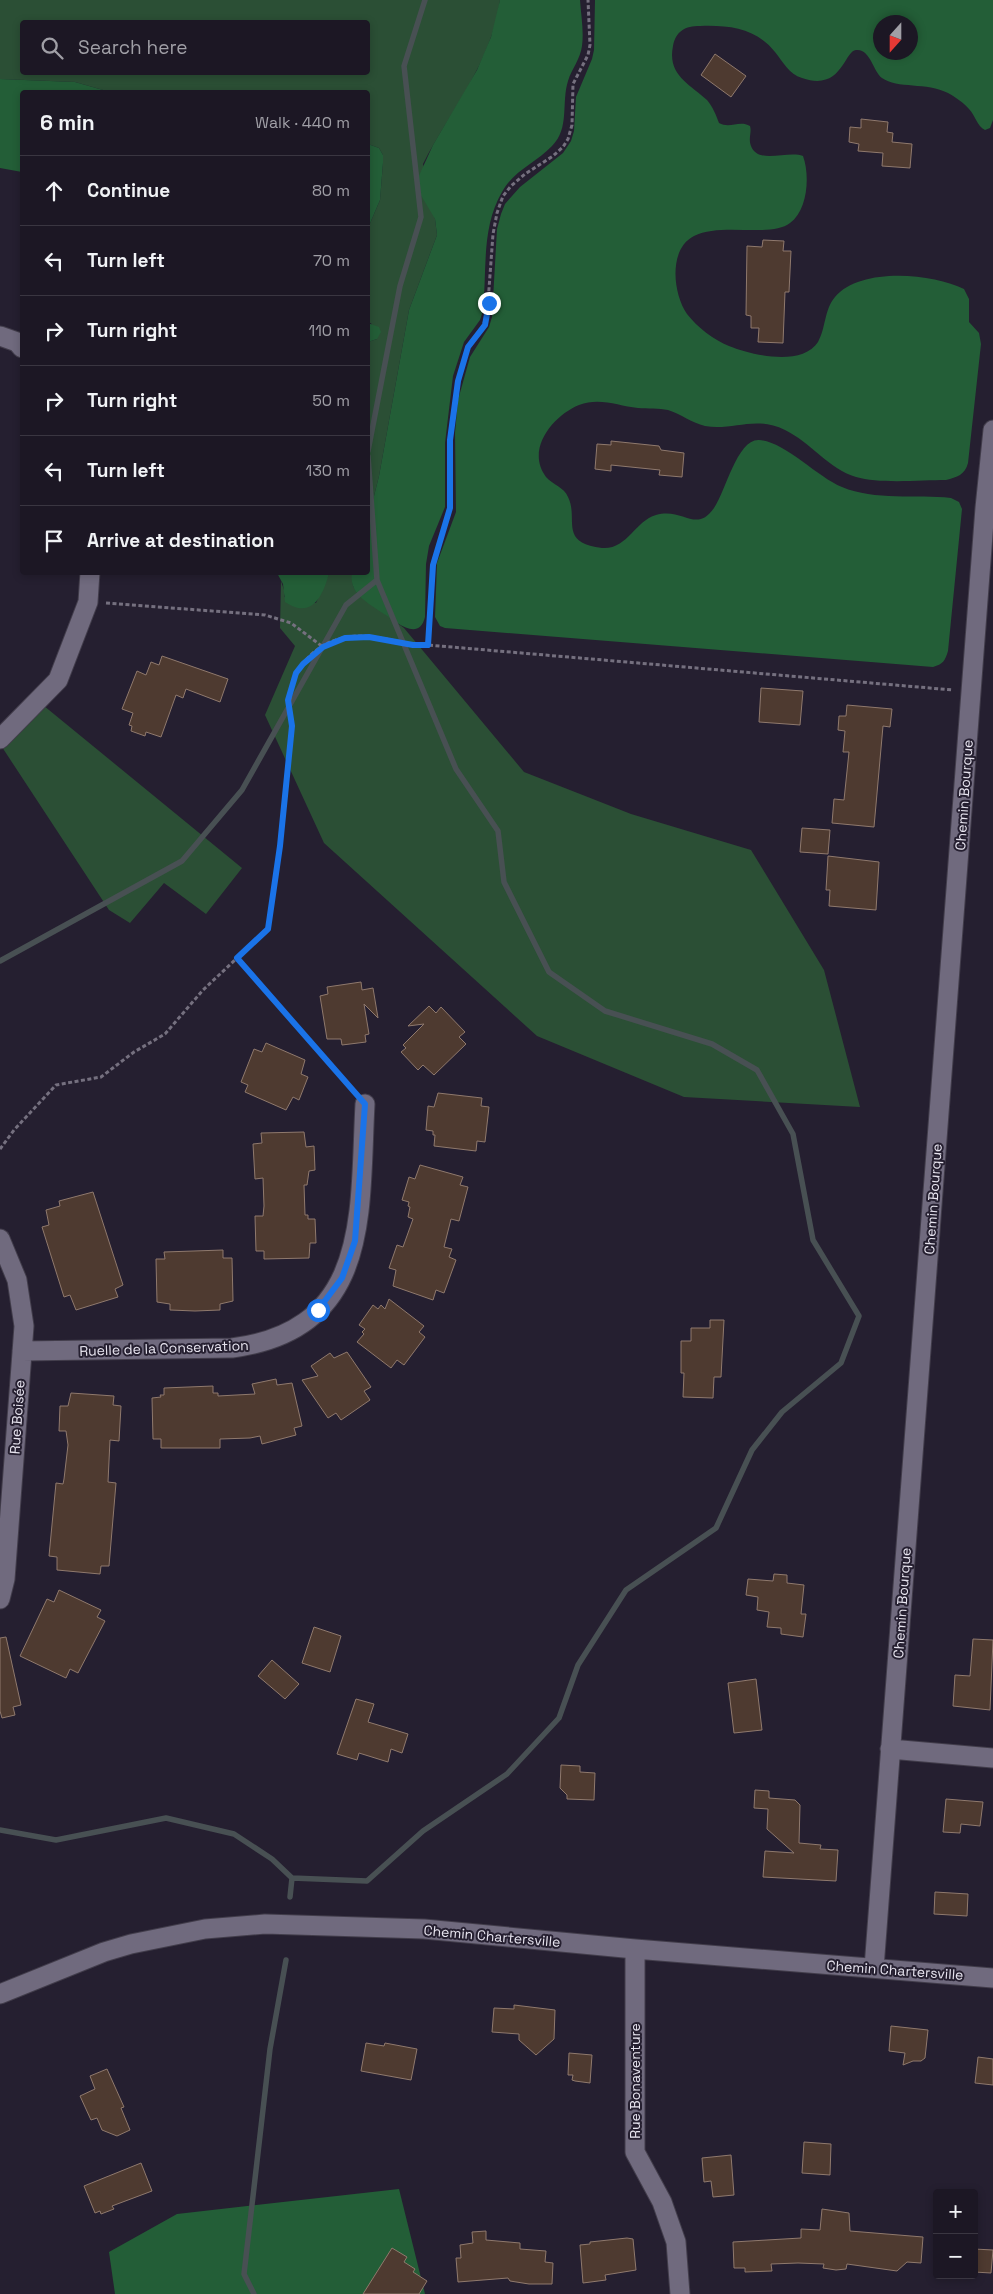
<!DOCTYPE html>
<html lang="en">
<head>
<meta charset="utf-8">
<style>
	:root { --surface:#1c1724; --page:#25202c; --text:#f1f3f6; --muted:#a09fa6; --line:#3a3641 }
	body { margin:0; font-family:"Space Grotesk",sans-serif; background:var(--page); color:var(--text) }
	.controls { position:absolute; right:15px; bottom:15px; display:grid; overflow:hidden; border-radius:5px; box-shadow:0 2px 8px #0003 }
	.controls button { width:45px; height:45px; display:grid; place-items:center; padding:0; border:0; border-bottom:1px solid var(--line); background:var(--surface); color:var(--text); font:25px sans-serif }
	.compass { position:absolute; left:873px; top:15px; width:45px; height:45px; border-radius:50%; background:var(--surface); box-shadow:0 2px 8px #0003; rotate:201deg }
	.stop { position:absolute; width:15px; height:15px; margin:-11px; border:4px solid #1a73e8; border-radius:50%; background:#fff }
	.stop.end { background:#1a73e8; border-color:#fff; box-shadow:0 1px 5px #0008 }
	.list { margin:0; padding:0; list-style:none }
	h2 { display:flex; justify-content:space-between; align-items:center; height:65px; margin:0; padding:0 20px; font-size:21px }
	h2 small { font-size:16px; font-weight:400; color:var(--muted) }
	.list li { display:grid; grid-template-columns:32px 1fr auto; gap:15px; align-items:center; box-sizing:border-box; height:70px; padding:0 20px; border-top:1px solid var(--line) }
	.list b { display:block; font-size:19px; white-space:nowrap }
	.list em { font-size:16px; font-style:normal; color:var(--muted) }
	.icon { flex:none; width:28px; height:28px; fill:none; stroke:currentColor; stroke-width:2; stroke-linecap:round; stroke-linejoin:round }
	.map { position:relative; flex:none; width:993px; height:2294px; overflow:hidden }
	.search { position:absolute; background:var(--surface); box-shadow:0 2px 8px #0003; left:20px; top:20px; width:350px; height:55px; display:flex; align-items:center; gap:12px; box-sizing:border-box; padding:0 18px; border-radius:5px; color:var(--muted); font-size:19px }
	.panel { position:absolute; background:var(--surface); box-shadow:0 2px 8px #0003; left:20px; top:90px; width:350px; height:485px; border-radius:5px }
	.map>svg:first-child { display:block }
	.green { fill:#2b4f35; fill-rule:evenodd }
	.forest { fill:#235e37; fill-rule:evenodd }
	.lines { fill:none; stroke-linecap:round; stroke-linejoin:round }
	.stream { stroke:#485053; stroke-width:5.5 }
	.building { fill:#4e3a30; stroke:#8f796d }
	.minor-casing { stroke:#423d4b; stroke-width:21 }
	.path { stroke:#75707f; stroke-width:3; stroke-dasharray:4 2.5; stroke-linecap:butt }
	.minor { stroke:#706a7e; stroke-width:19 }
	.route { stroke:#1a73e8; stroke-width:6 }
	.labels { text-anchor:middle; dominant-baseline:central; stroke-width:4; stroke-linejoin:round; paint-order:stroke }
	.street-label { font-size:14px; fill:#e7e4ef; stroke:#251f30 }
</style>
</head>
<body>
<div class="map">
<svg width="993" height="2294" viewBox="0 0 993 2294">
	<rect width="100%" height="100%" fill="#251f30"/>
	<path class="green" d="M0,0h500c-8,62 -50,111 -77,164l12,55 2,16 -28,75 -30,166 -11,44v-178l9,-3 -6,-16h-3v-95l12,-28 3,-37v-8l-4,-7 -11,-4v-52h-258l-35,-10 -75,-3zM22,22h346v50h-346z
		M329,573h23l1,13 4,7 47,35 120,144 107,42 120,36 73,120 36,137 -176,-10 -147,-61 -213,-193 -59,-128 30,-69 -15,-18 1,-47 3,9v7l32,6z
		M38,701l204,167 -36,46 -42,-31 -34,40 -21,-13 -109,-166z"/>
	<path class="forest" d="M500,0h80c1,15 4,31 2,46 -2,14 -10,22 -14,35 -7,22 2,47 -16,65 -16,17 -38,24 -50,46 -21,36 -15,79 -19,119l-3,9 -16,22 -11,34 -8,67v64l-16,39 -3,18 -1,53c-6,25 -29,5 -41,-3 -9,-6 -21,-13 -28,-22 -4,-6 -5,-12 -4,-19l16,-1v-52l11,-44 30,-166 28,-75 -2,-16 -16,-27 -2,-12 16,-35 44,-75 14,-33z
		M595,0h398v120l-3,8 -5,2c-8,-4 -10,-15 -16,-21 -5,-6 -14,-12 -21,-16 -21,-11 -51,-4 -66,-15 -9,-7 -12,-30 -26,-28 -12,1 -14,42 -54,28 -13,-4 -19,-16 -27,-26 -19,-24 -46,-27 -75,-26 -15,0 -24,5 -27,20 -6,29 17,38 34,54 6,7 9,15 12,23 11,6 20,-3 31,3 2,6 -2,13 1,20 7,19 37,4 52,10 7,19 5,54 -13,67 -19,15 -69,-1 -96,13 -26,13 -21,58 -7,78 10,13 27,26 42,32 22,9 73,21 89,-4 8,-14 6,-32 17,-45 25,-30 97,-24 129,-8l5,10v23l10,11 2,11 -13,119c-3,12 -11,14 -22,17 -25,0 -67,4 -90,-3 -27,-8 -46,-35 -71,-47 -30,-15 -52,1 -80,-4 -13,-3 -24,-12 -37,-16 -9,-2 -20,-1 -30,-2 -20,-2 -38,-11 -59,-3 -25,10 -54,44 -33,72 7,8 18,10 22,20 11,22 -10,46 34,51 25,2 33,-27 54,-33 27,-8 40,19 58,-7 12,-17 23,-69 45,-68 25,1 58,37 83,47 33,14 74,7 109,11l8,4 3,7 -14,142c-3,10 -5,13 -15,16l-488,-39 -5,-2 -5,-9 2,-54 19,-51 -1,-79 3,-33 12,-43 19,-30 3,-10 5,-88 4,-15 4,-10 15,-17 43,-34 8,-12 3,-10 2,-34 16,-38 2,-9zM880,22h30v30h-30z
		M0,79l75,3 35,10h-88v80l-22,-4z
		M368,144l11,4 4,7v8l-3,37 -12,28z
		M368,323l11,4 2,5 -4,7 -9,3z
		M277,573v-1l52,1c-6,23 -17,47 -44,29l-2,-18z
		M399,2189l26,105h-310l-6,-42 68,-38z"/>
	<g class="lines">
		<path class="stream" d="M368,451l32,-165 21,-69 -17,-151 21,-66
			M0,961l182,-100 60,-71 104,-185 31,-25
			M0,1830l56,10 110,-22 68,16 38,25 20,19 75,3 56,-50 84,-57 52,-56 19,-53 48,-75 90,-62 36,-78 30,-38 59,-49 18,-47 -46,-76 -20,-106 -36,-64 -45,-26 -107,-33 -56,-39 -45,-90 -6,-51 -42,-62 -79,-189 -9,-124
			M290,1897l2,-19
			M254,2294l-10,-20 26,-225 16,-89"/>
	</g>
	<path class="building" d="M715,54l31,22 -15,21 -30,-22z
		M861,119l27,3 -1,10 6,1 -1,9 20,2 -2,24 -28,-2 1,-13 -25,-2 1,-7 -10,-2 1,-15 11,1z
		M763,240l21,1 -1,10h8l-2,41h-4l-2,51 -25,-1 1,-14h-8v-12l-5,-1 1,-69 15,1z
		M611,441l48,5 2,4 23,3 -2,24 -23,-2 1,-5 -49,-5v6l-16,-2 2,-25 14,1z
		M162,656l66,23 -8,23 -34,-13 -3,9 -7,-3 -15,42 -15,-5 -1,4 -14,-5 1,-5 -3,-1 4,-12 -11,-4 15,-38 9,4 5,-13 8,3z
		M761,688l42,3 -3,34 -41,-3z
		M847,705l45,4 -2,18 -7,-1 -9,101 -42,-4 2,-24 10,1 5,-48h-6l2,-21 -7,-1 1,-14h7z
		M802,828l28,2 -2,24 -28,-2z
		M828,856l51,6 -3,48 -47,-4 1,-16h-4z
		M361,982l1,8 11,-2 5,30 -14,-14 5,30 -4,1 1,7 -24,3 -1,-6h-14l-7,-43 8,-2 -1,-7z
		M429,1006l7,7 5,-6 24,25 -6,5 7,7 -32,31 -11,-10 -5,5 -17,-18 5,-4 -3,-3 21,-21 -16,2z
		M266,1043l39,17 -4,14 7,3 -9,23 -6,-3 -7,13 -41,-18 3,-7 -7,-3 13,-33 8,3z
		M438,1093l44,5 -1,8 8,1 -4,35 -8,-1 -1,10 -42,-5 1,-11h-2v-4l-7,-1 2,-24 6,1z
		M304,1132l2,15 8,-1 1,24 -6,1 -2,14h-3l1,30h3v4h7l1,24h-6l-1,15 -45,1v-8h-8l-1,-35h8l1,-10 -1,-28 -8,1 -2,-35 9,-1 -1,-10z
		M420,1165l43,12 -3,8 8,2 -9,34 -8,-2 -7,28 8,2 -3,8 7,3 -12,33 -8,-3 -3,10 -40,-14 3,-16 -7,-2 8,-23 6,2 10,-28 -5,-2 2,-10 -2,-1 1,-4 -7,-2 7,-23 6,2z
		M93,1192l30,93 -8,4 3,8 -42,13 -6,-15 -6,2 -22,-70 7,-2 -3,-15 14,-4 -1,-5z
		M223,1250v8h9l1,43 -13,3v6l-25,1 -25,-1v-6l-13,-2 -1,-43h9l-1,-7z
		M389,1299l35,27 -5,6 6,5 -21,28 -7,-5 -6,8 -34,-26 7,-8 -2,-2 3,-3 -6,-4 14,-20 5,4 3,-4 4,4z
		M710,1320h14l-3,57h-7l-1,21 -30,-1 1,-24h-3v-32h10v-13h19z
		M347,1352l24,35 -7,4 6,9 -29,20 -5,-7 -8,5 -26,-38 16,-4 -7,-10 19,-13 4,5z
		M276,1379l1,6 15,-2 10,43 -8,2 2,7 -34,9 -2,-8 -10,2 -30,1v9h-59v-9h-8l-1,-41 9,-1 -1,-2h4v-7l49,-2v7h5v3l37,-2 -3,-10z
		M71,1393l43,3 -1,9 8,1 -2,35 -9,-1 -2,42 8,1 -7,83h-8l-1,8 -43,-4v-13l-8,-1 7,-73 7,1 1,-5 4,-34 -2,-14h-7l1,-25h8z
		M774,1574l13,1v8l17,2 -3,29h5l-3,23 -22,-3v-6l-14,-1 2,-15 -12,-2 1,-13 -12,-2 2,-16 25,2z
		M59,1590l42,20 -4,7 8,4 -27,52 -8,-4 -4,9 -46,-22 27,-57 7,3z
		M314,1627l27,9 -11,36 -28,-9z
		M6,1637l15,68 -8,2 2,8 -13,3 -2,-7v-73z
		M973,1639l20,1 -3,70 -37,-4 2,-31 15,1z
		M272,1660l27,24 -14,15 -27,-23z
		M756,1679l6,51 -28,3 -6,-50z
		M356,1699l18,5 -6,18 40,12 -6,19 -11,-4 -3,13 -29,-9 -2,7 -20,-6z
		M561,1765l19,1v6l15,1 -1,27 -27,-1v-4l-7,-7z
		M755,1790l14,1v7l26,2 5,5 -1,38 22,2 -1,4 18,1 -2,31 -73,-4 2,-26 29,2 -27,-24 1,-20 -14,-1z
		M946,1799l37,3 -3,24 -19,-2 -1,9 -17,-1z
		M935,1892l33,2 -1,22 -33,-2z
		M514,2005l41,5 -1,29 -18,16 -17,-15v-6l-27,-2 2,-24 20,1z
		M891,2026l37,4 -3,28 -4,3h-8l-10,4 2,-12 -16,-2z
		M366,2043l18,3 1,-3 32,6 -6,31 -50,-9z
		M569,2053l23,2 -2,28 -15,-2 -3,-1 1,-5h-5z
		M978,2057l15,2v26l-18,-2z
		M107,2069l17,38 -3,1 9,22 -13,6 -15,-6 -5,-12 -6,2 -11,-24 15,-7 -5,-13z
		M804,2142l27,2 -1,31 -28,-2z
		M731,2155l3,40 -21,2 -2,-16 -7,1 -2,-24z
		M141,2163l11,28 -40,15 2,3 -13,5 -1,-3 -5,2 -11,-27z
		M822,2209l27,4 1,18 73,6 -2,26 -14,-1 -10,9 -50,-7 -1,5 -10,1 -13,-2 1,-4 -26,-1 -27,1 1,7 -27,1v-4h-11l-1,-26 68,-4v-9l19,1z
		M486,2231v9l34,3v6l26,2 -1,11 8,1 -1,21h-23l-19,-3 -2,-3 -50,4 -2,-24h5l-1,-13 13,-2 -1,-11z
		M627,2238l6,1 3,31 -31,5 1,5 -23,3 -3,-38 10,-1v-2z
		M392,2248l15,9 -3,5 11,7 -2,3 14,9 -8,13h-56z
		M974,2249l19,1 -2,23 -17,-1z"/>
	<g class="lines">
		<defs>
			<path id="minor" d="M0,336l17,6 5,6
				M0,739l58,-59 30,-78 2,-30
				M0,1239l17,41 7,46 -19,253 -5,20
				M22,1351l210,-3c140,-18 127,-136 133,-244
				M890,1749l103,9
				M635,1949v203l27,50 14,40 4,52
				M874,1968l111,-1460 8,-78
				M0,1994l104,-42 27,-8 74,-15 60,-5 159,5 211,20 358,29"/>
		</defs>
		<use href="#minor" class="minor-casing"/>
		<path class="path" d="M106,603l159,12 26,8 32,24
			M428,645l5,-80 17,-56v-69l4,-38 8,-38 7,-17 11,-15 7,-16 6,-82 4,-21 6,-17 8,-10 14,-12 28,-18 10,-9 5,-8 4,-14 1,-41 15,-29 2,-10 -2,-45
			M237,958l117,134
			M0,1149l14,-19 42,-45 45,-8 33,-25 31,-18 38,-44 65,-61 12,-83 12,-120c-11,-43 15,-87 64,-90 24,-1 48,9 72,9l525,45"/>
		<use href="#minor" class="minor"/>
	</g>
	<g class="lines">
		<path class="route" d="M318,1310l24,-32 13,-37 10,-137 -128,-146 31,-29 12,-83 12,-120 -4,-26 8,-27 7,-9 20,-17 22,-9 24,-1 44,8h15l5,-80 17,-57v-68l8,-59 10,-34 17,-22 4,-22"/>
	</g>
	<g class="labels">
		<g class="street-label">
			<text transform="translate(964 795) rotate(-86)">Chemin Bourque</text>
			<text transform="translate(933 1199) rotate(-86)">Chemin Bourque</text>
			<text transform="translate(164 1348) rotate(-2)">Ruelle de la Conservation</text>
			<text transform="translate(17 1417) rotate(-86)">Rue Boisée</text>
			<text transform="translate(902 1603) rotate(-86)">Chemin Bourque</text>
			<text transform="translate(492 1936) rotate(5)">Chemin Chartersville</text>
			<text transform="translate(895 1970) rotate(4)">Chemin Chartersville</text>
			<text transform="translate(635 2081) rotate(-90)">Rue Bonaventure</text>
		</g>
	</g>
</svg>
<div class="controls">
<button>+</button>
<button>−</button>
</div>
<svg class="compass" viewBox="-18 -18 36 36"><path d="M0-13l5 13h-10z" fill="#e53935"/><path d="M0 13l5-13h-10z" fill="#a09fa6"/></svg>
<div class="stop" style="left:318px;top:1310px"></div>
<div class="stop end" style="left:489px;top:303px"></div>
<div class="search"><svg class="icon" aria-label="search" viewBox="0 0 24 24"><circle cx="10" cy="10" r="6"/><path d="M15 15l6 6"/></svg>Search here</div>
<section class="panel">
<h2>6 min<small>Walk · 440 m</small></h2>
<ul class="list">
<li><svg class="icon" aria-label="ahead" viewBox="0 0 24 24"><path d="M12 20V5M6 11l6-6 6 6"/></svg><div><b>Continue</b></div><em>80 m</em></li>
<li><svg class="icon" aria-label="left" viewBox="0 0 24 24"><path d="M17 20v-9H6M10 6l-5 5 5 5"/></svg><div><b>Turn left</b></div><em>70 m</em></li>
<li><svg class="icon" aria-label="right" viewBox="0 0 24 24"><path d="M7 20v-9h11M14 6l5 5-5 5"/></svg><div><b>Turn right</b></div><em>110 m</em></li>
<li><svg class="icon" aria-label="right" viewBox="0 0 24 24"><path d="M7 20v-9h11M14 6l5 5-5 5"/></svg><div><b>Turn right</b></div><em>50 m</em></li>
<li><svg class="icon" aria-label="left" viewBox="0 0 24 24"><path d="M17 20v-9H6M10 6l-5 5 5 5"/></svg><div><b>Turn left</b></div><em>130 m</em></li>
<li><svg class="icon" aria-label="arrive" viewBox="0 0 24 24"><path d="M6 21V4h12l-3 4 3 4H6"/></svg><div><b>Arrive at destination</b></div></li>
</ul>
</section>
</div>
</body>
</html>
